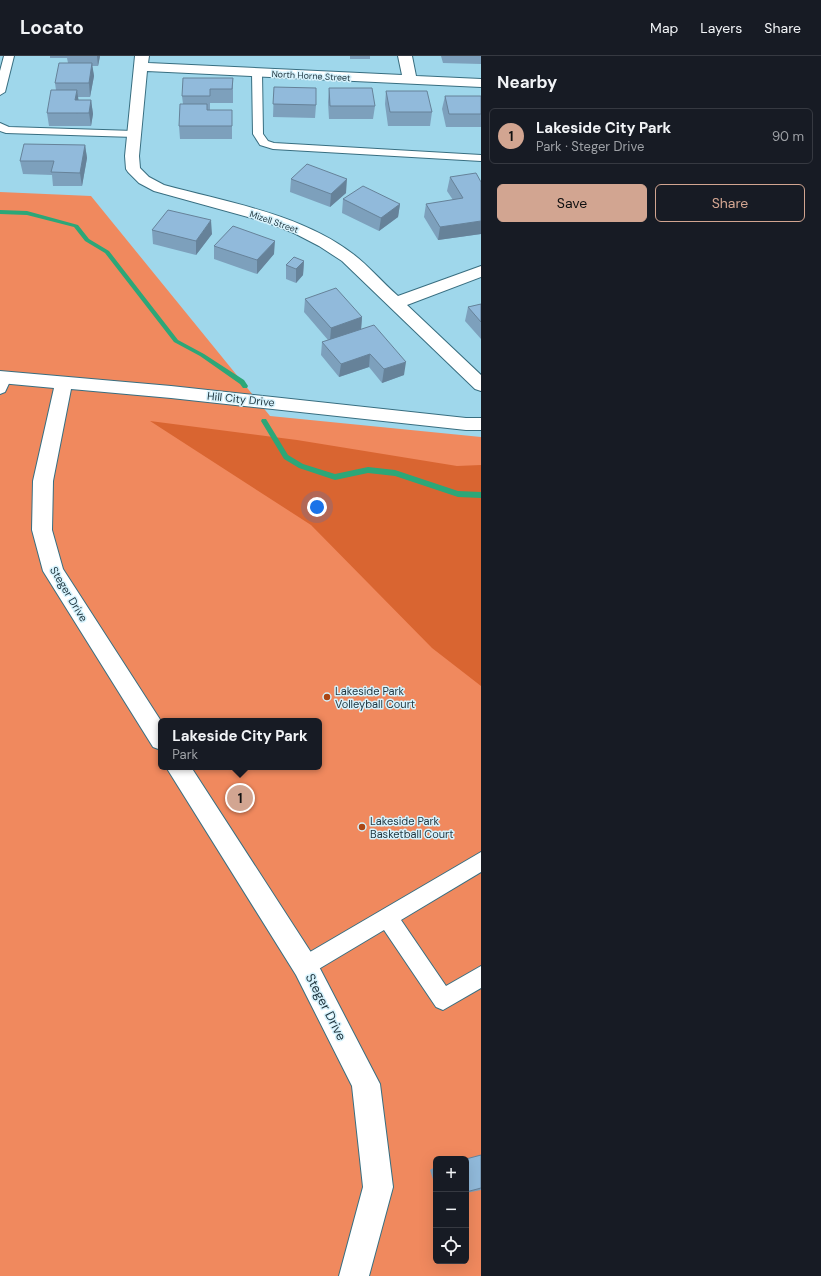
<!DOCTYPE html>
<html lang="en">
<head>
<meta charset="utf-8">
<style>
	:root { --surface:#171b24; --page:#20242c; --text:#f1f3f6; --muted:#9ea1a6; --line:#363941; --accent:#d2a591 }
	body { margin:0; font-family:"DM Sans",sans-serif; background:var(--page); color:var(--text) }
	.controls { position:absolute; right:12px; bottom:12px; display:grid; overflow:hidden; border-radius:6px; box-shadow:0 4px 16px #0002 }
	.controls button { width:36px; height:36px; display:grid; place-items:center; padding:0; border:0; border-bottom:1px solid var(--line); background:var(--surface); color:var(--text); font:20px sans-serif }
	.you { position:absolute; left:317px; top:451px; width:14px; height:14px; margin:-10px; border:3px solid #fff; border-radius:50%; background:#1a73e8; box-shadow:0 0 0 6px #1a73e833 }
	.badge { display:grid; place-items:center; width:26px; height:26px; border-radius:50%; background:var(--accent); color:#111; font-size:13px; font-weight:700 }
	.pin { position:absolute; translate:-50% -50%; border:2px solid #fff; box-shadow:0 1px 4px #0006 }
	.popup { position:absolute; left:158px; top:662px; width:164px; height:52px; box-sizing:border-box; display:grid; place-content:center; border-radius:6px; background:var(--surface); filter:drop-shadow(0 1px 3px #0005); font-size:13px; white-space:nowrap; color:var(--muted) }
	.popup b { font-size:15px; color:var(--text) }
	.popup::after { content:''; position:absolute; left:50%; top:100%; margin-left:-8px; border:8px solid transparent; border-top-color:var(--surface) }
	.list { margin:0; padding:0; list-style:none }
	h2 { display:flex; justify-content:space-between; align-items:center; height:52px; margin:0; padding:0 16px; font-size:17px }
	h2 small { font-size:13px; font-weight:400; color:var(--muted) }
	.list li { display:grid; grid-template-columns:26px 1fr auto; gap:12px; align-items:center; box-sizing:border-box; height:56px; margin:0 8px 8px; padding:0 8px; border:1px solid var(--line); border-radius:6px }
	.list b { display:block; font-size:15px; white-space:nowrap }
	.list p { margin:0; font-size:13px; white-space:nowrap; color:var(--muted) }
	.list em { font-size:13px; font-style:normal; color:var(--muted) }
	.actions { display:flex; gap:8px; padding:12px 16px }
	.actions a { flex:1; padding:9px 0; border:1px solid var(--accent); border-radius:6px; text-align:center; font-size:14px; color:var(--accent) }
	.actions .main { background:var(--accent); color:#111 }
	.icon { flex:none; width:22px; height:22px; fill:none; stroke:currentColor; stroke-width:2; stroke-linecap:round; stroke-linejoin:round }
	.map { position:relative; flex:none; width:481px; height:1220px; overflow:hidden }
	header { display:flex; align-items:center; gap:24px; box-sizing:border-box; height:56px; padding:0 20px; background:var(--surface); border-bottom:1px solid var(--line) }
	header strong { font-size:19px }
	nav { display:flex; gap:22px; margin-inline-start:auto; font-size:14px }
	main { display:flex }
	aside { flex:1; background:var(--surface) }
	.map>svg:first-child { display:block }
	.green { fill:#f0895e; fill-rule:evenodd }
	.forest { fill:#d96531 }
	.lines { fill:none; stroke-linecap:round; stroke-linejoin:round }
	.stream { fill:#2ca778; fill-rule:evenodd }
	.lane-casing { stroke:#386e80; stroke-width:2 }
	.street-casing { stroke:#386e80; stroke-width:2 }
	.lane { fill:#fff; fill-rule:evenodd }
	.street { fill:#fff; fill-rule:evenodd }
	.wall { fill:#7da0bc }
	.shaded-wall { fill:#668299 }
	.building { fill:#91badb; stroke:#668299 }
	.poi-dot { fill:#ab4615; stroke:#d7f3fd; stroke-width:1.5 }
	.labels { text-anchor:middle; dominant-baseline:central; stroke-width:3; stroke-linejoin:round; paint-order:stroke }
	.far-street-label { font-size:9px; fill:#1f353e; stroke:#d7f3fd }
	.street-label { font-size:11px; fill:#1f353e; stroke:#d7f3fd }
	.poi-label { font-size:11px; fill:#1f353e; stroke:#d7f3fd; text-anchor:start }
	.near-street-label { font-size:13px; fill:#1f353e; stroke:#d7f3fd }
</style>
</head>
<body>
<header>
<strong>Locato</strong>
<nav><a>Map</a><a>Layers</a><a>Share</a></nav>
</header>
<main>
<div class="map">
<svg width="481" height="1220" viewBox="0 0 481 1220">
	<rect width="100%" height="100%" fill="#9fd7eb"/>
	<path class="green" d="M0,136l91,4 179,220 211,21v839h-481zM161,665h158v46h-158zM436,1103h30v102h-30z"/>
	<path class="forest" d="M150,365l147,19 160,26 24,-1v221l-49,-38 -121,-123z"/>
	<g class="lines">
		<path class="stream" d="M0,154l27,1 51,14 11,14 20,12 69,89 26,14 40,26 4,6 -1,2h-4l-3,-4 -40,-28 -26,-14 -69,-89 -20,-12 -11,-14 -47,-12 -27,-1z
			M262,363h4l22,36 15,9 32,10 33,-7 27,3 63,21 23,1v6l-23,-1 -63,-21 -27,-3 -33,7 -36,-12 -15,-9 -23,-38z"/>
		<defs>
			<path id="lane" d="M4,0h10l-9,36 -5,3v-24z
				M257,14l5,3 1,61 5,7 6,2 207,12v6l-208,-12 -13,-4 -7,-11 -1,-61z
				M0,67l9,4 125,4 5,3 -5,3 -128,-4 -6,-2z
				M5,316l5,2 2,3 -7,15 -5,2v-20z
				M481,796v20l-80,48 45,66 35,-20v22l-38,22 -7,-3 -52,-77 -72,43 -7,3 -7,-3 -3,-7 3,-7z"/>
			<path id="street" d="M135,0h14l-1,7 254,12 -4,-19h14l4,20 65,3v8l-334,-16 -8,85 1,12 9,9 15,8c63,17 137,29 189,69 16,12 30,29 45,42l83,-30v11l-74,28 74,70v16l-6,-2 -133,-128 -23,-15 -25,-13 -28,-11 -112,-31 -15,-8 -11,-11 -2,-3 -1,-13z
				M0,315l171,15 295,32h15v12h-15l-295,-32 -100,-9 -18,92 -1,49 11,39 98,152v29l-8,-3 -110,-176 -11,-41 1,-49 21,-93 -54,-5z
				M166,711h25l123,190 66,127 13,103 -24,89h-30l24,-89 -11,-101 -56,-111z"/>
		</defs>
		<use href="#lane" class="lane-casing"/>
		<use href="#street" class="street-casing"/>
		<use href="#lane" class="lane"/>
		<use href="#street" class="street"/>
	</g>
	<path class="wall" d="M50,0h50l-2,10h-6l2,10 -4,21h-12v3h13l2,14 -2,12h-42l-2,-13 9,-23 -1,-7 13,-20 -1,-5h-17z
		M350,0h20v3h-20z
		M441,0h40v8l-38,-1z
		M233,22v25h-23v7h-3h25v29h-52l-1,-13 4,-22 -1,-8z
		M274,31l42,18 -1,13 -42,-1z
		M329,32l46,18 -2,13h-44l-1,-17z
		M386,35l46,21 -2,14h-42l-3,-22z
		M445,40h36v31h-35l-4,-18z
		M85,89l2,13 -5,28h-29l-1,-11 -29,-1 -3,-13z
		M450,121l31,5v52l-43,6 -14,-23 2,-13 27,-4 -6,-9z
		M291,123l55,14 -16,14 -40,-15z
		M343,143l57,5 -2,13 -19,14 -37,-18z
		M152,174l60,4 -16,21 -43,-11z
		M214,190l60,8 -17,20 -43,-15z
		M304,205l-1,14 -7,8 -10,-4v-14z
		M305,243l57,18 -1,12 43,46 -22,8 -13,-16 -30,10 -18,-22 1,-13 6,-2 -24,-28z
		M481,248v35l-16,-18 3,-14z
		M481,1099v35l-15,3v-34z
		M435,1111h1v22l-6,-19z"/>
	<path class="shaded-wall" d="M97,0h3l-2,10z
		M92,7l2,13 -4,21 -1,-14z
		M77,34l2,13 -2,11 -2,-14z
		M91,44l2,14 -2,12 -2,-13z
		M85,89l2,13 -5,28 -2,-13z
		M347,123l-1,14 -16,14 1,-13z
		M400,148l-2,13 -19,14 2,-13z
		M211,164l1,14 -16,21v-14z
		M481,165v13l-43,6 2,-13z
		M275,185l-1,13 -17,20v-14z
		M304,205l-1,14 -7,8v-14z
		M362,261l-1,13 -31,11 1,-13z
		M370,298l-1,13 -30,10 2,-13z
		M406,306l-2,13 -22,8 2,-14z"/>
	<path class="building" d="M59,7h33l-3,20h-34z
		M183,22h50l-1,11h-22v7h-28z
		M274,31l42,1v17l-43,-1z
		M329,32h43l3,18h-45z
		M51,34h26l-2,10h16l-2,13h-42z
		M386,35h41l5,21h-42z
		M445,40h36v18h-32z
		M180,48h27v6h25v16h-53z
		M24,88l61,1 -5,28 -29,-1 3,-11h-34z
		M307,108l40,15 -16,15 -40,-15z
		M476,117l5,9v39l-41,6 -14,-23 37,-6 -13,-21z
		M363,130l37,18 -19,14 -38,-19z
		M168,154l43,10 -15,21 -44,-11z
		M233,170l42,15 -18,19 -43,-14z
		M294,201l10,4 -8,8 -10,-4z
		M336,232l26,29 -31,11 -26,-29z
		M481,248v18l-13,-15z
		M374,269l32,37 -22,7 -14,-15 -29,10 -19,-22z
		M481,1099v33l-15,4v-33z"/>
	<g class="poi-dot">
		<circle cx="327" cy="641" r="4"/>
		<circle cx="362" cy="771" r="4"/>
	</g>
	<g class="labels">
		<g class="far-street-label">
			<text transform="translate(311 20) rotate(3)">North Horne Street</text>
			<text transform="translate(274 166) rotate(19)">Mizell Street</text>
		</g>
		<g class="street-label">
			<text transform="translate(241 343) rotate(6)">Hill City Drive</text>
			<text transform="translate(69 538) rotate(59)">Steger Drive</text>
		</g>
		<g class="poi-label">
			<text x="335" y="635">Lakeside Park<tspan x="335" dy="13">Volleyball Court</tspan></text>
			<text x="370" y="765">Lakeside Park<tspan x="370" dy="13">Basketball Court</tspan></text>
		</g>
		<g class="near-street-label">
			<text transform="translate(326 951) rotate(63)">Steger Drive</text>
		</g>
	</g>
</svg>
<div class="controls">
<button>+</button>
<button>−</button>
<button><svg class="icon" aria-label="locate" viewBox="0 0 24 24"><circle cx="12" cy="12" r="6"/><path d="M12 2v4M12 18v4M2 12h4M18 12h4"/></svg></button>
</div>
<div class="you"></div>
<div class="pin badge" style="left:240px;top:742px">1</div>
<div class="popup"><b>Lakeside City Park</b>Park</div>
</div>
<aside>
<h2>Nearby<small></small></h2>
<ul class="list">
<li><span class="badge">1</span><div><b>Lakeside City Park</b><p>Park · Steger Drive</p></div><em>90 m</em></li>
</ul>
<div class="actions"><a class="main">Save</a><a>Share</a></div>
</aside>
</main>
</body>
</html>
